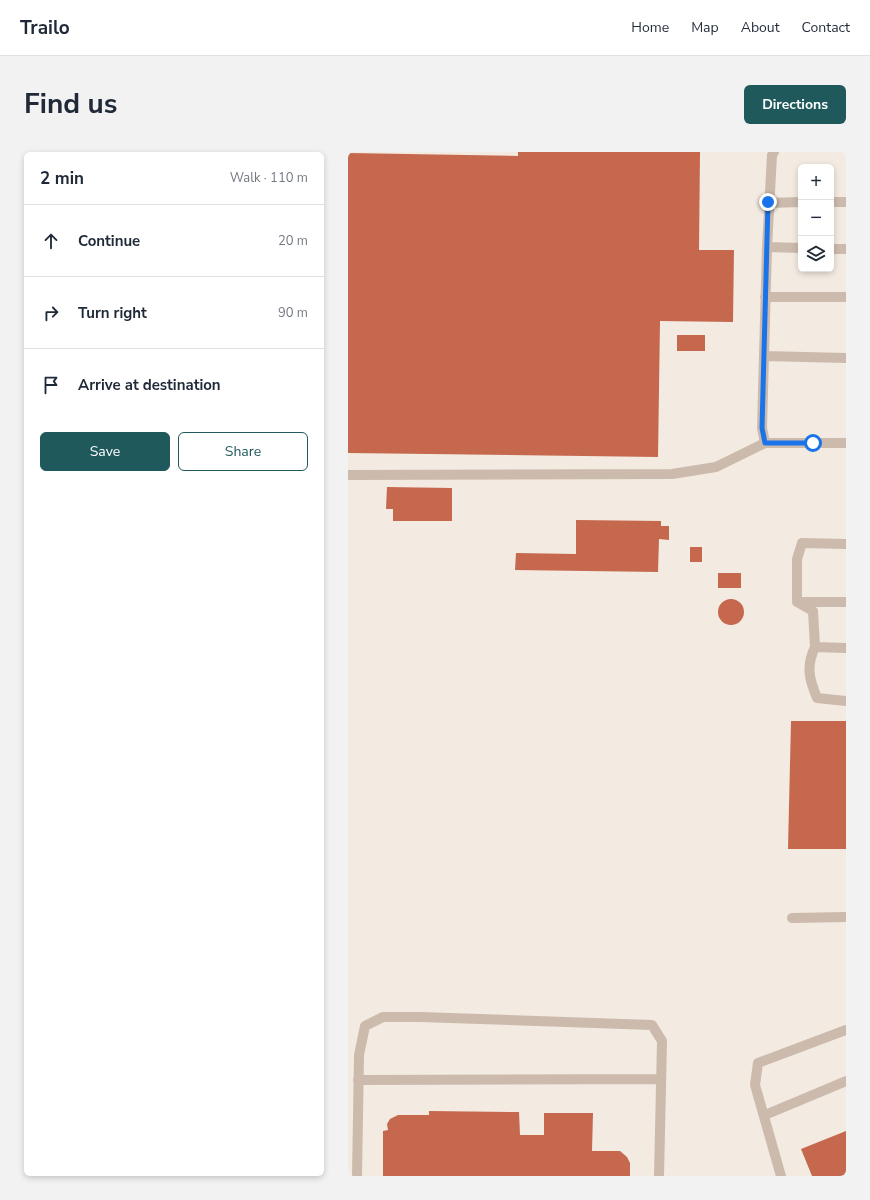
<!DOCTYPE html>
<html lang="en">
<head>
<meta charset="utf-8">
<style>
	:root { --surface:#fff; --page:#f2f2f3; --text:#1f2937; --muted:#747a83; --line:#e0e1e3; --accent:#20595c }
	body { margin:0; font-family:"Nunito Sans",sans-serif; background:var(--page); color:var(--text) }
	.controls { position:absolute; right:12px; top:12px; display:grid; overflow:hidden; border-radius:6px; box-shadow:0 2px 6px #0003 }
	.controls button { width:36px; height:36px; display:grid; place-items:center; padding:0; border:0; border-bottom:1px solid var(--line); background:var(--surface); color:var(--text); font:20px sans-serif }
	.stop { position:absolute; width:12px; height:12px; margin:-9px; border:3px solid #1a73e8; border-radius:50%; background:#fff }
	.stop.end { background:#1a73e8; border-color:#fff; box-shadow:0 1px 4px #0008 }
	.list { margin:0; padding:0; list-style:none }
	h2 { display:flex; justify-content:space-between; align-items:center; height:52px; margin:0; padding:0 16px; font-size:17px }
	h2 small { font-size:13px; font-weight:400; color:var(--muted) }
	.list li { display:grid; grid-template-columns:26px 1fr auto; gap:12px; align-items:center; box-sizing:border-box; height:72px; padding:0 16px; border-top:1px solid var(--line) }
	.list b { display:block; font-size:15px; white-space:nowrap }
	.list em { font-size:13px; font-style:normal; color:var(--muted) }
	.actions { display:flex; gap:8px; padding:12px 16px }
	.actions a { flex:1; padding:9px 0; border:1px solid var(--accent); border-radius:6px; text-align:center; font-size:14px; color:var(--accent) }
	.actions .main { background:var(--accent); color:#fff }
	.icon { flex:none; width:22px; height:22px; fill:none; stroke:currentColor; stroke-width:2; stroke-linecap:round; stroke-linejoin:round }
	.map { position:relative; flex:none; width:498px; height:1024px; overflow:hidden; border-radius:6px }
	header { display:flex; align-items:center; gap:24px; box-sizing:border-box; height:56px; padding:0 20px; background:var(--surface); border-bottom:1px solid var(--line) }
	header strong { font-size:19px }
	nav { display:flex; gap:22px; margin-inline-start:auto; font-size:14px }
	.intro { display:flex; align-items:center; justify-content:space-between; box-sizing:border-box; height:96px; padding:0 24px }
	h1 { margin:0; font-size:28px }
	.button { padding:10px 18px; border-radius:6px; background:var(--accent); color:#fff; font-size:14px; font-weight:700 }
	main { display:flex; gap:24px; padding:0 24px }
	aside { flex:1; background:var(--surface); border-radius:6px; box-shadow:0 2px 6px #0003 }
	.map>svg:first-child { display:block }
	.building { fill:#c5684d }
	.lines { fill:none; stroke-linecap:round; stroke-linejoin:round }
	.lane { stroke:#ccbaac; stroke-width:10 }
	.route { stroke:#1a73e8; stroke-width:5 }
</style>
</head>
<body>
<header>
<strong>Trailo</strong>
<nav><a>Home</a><a>Map</a><a>About</a><a>Contact</a></nav>
</header>
<div class="intro"><h1>Find us</h1><a class="button">Directions</a></div>
<main>
<aside>
<h2>2 min<small>Walk · 110 m</small></h2>
<ul class="list">
<li><svg class="icon" aria-label="ahead" viewBox="0 0 24 24"><path d="M12 20V5M6 11l6-6 6 6"/></svg><div><b>Continue</b></div><em>20 m</em></li>
<li><svg class="icon" aria-label="right" viewBox="0 0 24 24"><path d="M7 20v-9h11M14 6l5 5-5 5"/></svg><div><b>Turn right</b></div><em>90 m</em></li>
<li><svg class="icon" aria-label="arrive" viewBox="0 0 24 24"><path d="M6 21V4h12l-3 4 3 4H6"/></svg><div><b>Arrive at destination</b></div></li>
</ul>
<div class="actions"><a class="main">Save</a><a>Share</a></div>
</aside>
<div class="map">
<svg width="498" height="1024" viewBox="0 0 498 1024">
	<rect width="100%" height="100%" fill="#f3eae1"/>
	<path class="building" d="M170,0h182l-1,98h35l-1,72 -73,-1 -2,136 -310,-4v-300l170,3z
		M329,183h28v16h-28z
		M39,335l65,1v33h-59v-12h-7z
		M228,368l85,1v5h8v14l-10,-1 -1,33 -143,-2 1,-17 60,1z
		M342,395h12v15h-12z
		M370,421h23v15h-23z
		M370 460a13 13 0 1 1 26 0a13 13 0 1 1-26 0Z
		M443,569h55v128h-58z
		M81,959l90,1 1,23h24v-22h49l-1,38h28l7,6 3,6v13h-247v-45l5,-1 -1,-6 3,-5 8,-4h31z
		M498,979v45h-34l-11,-27z"/>
	<g class="lines">
		<path class="lane" d="M426,0l-2,3 -5,92 -5,181 3,15h81
			M483,50h15
			M420,51l33,-1
			M419,95l34,1
			M483,97h15
			M417,145h81
			M416,204l82,2
			M0,323l324,-1 44,-7 49,-24
			M451,450h47
			M467,495l-2,-36 -16,-9v-43l5,-16 44,1
			M498,496l-31,-1c-9,19 -6,32 2,51l29,3
			M444,766l54,-1
			M10,928l303,-1
			M417,963l81,-34
			M9,1024l2,-121 6,-29 18,-9h37l232,8 10,16 -3,135
			M433,1024l-26,-91 3,-22 88,-33"/>
	</g>
	<g class="lines">
		<path class="route" d="M420,50l-6,226 3,15h48"/>
	</g>
</svg>
<div class="controls">
<button>+</button>
<button>−</button>
<button><svg class="icon" aria-label="layers" viewBox="0 0 24 24"><path d="M12 4l9 5-9 5-9-5zM3 14l9 5 9-5"/></svg></button>
</div>
<div class="stop" style="left:465px;top:291px"></div>
<div class="stop end" style="left:420px;top:50px"></div>
</div>
</main>
</body>
</html>
